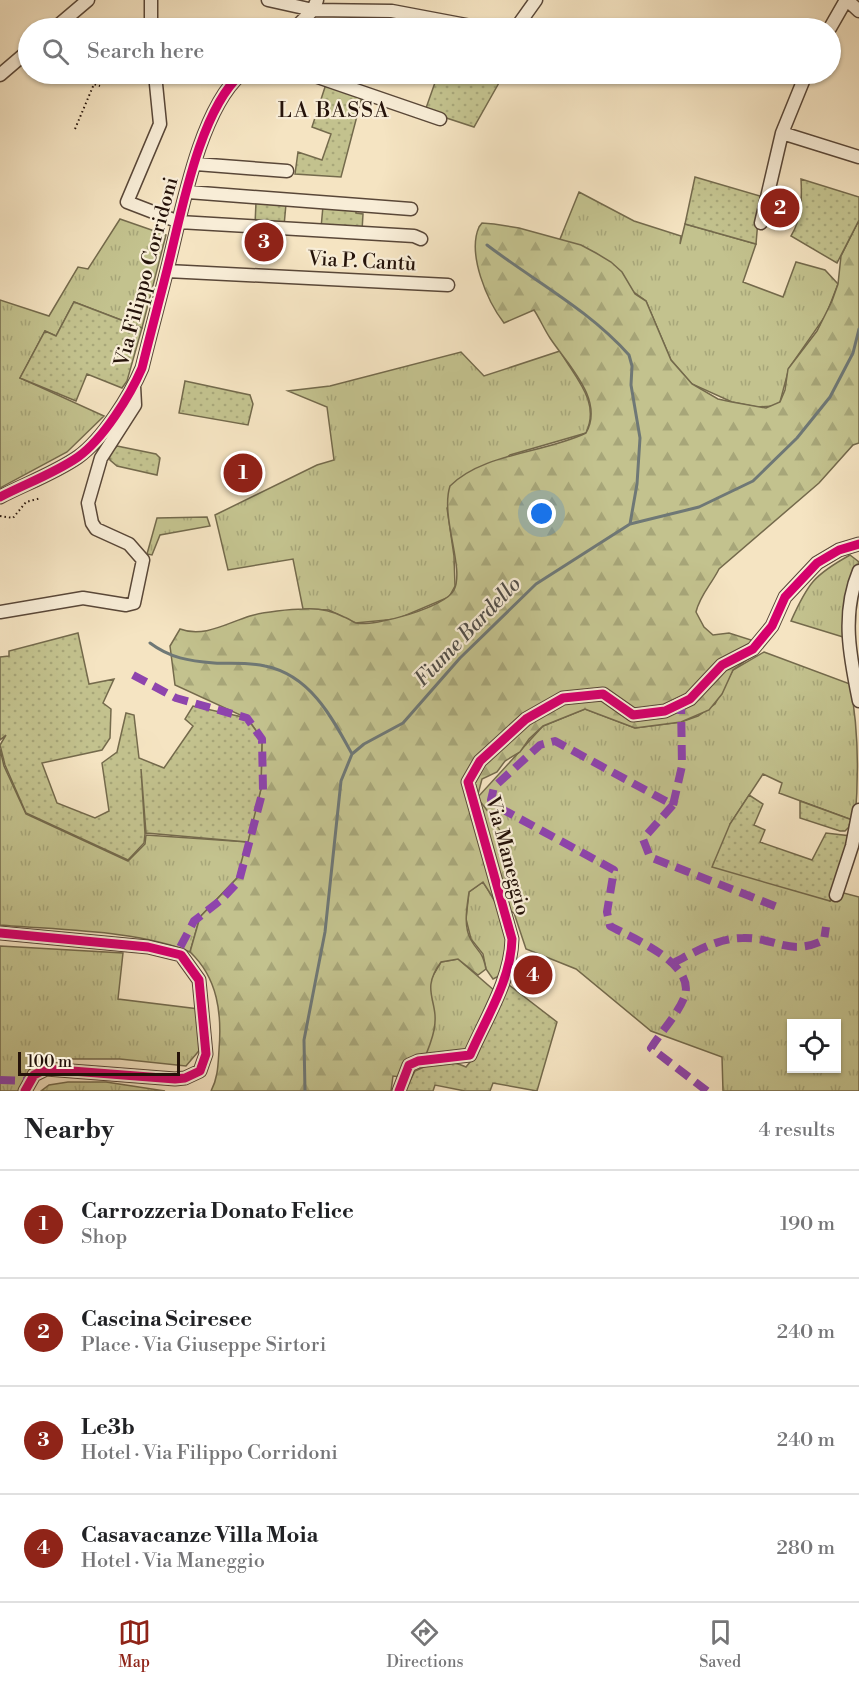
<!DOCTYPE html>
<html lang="en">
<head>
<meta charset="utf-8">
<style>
	:root { --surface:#fff; --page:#f6f6f6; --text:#202124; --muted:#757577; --line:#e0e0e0; --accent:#8f2418 }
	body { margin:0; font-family:"Libre Bodoni",serif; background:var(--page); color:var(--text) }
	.controls { position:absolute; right:18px; bottom:18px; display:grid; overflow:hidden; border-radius:0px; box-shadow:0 2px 4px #0004 }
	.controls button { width:54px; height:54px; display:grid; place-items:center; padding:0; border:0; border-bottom:2px solid var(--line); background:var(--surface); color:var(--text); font:30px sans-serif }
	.scale { position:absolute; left:18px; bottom:15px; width:162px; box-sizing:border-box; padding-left:6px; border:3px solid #25130a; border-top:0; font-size:16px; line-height:21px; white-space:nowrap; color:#25130a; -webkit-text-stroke:4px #f8edd7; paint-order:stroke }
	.you { position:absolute; left:542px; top:514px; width:21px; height:21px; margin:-15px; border:4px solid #fff; border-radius:50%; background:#1a73e8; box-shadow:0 0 0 9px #1a73e833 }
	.badge { display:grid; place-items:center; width:39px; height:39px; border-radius:50%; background:var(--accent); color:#fff; font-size:20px; font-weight:700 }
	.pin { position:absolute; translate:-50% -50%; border:3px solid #fff; box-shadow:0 2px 6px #0006 }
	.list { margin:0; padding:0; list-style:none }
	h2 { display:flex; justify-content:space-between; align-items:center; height:78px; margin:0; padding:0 24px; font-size:26px }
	h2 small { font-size:20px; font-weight:400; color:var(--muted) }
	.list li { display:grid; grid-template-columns:39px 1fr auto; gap:18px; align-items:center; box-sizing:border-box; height:108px; padding:0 24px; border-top:2px solid var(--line) }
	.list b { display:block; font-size:22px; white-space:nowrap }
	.list p { margin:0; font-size:20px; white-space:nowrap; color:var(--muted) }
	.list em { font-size:20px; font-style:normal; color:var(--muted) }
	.icon { flex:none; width:33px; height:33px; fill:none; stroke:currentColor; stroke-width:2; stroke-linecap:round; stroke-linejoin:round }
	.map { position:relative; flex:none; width:859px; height:1091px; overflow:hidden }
	.search { position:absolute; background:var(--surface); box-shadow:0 2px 4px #0004; left:18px; right:18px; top:18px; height:66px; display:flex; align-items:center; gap:15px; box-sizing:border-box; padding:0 21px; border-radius:33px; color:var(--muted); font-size:22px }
	.sheet { height:510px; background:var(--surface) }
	nav { display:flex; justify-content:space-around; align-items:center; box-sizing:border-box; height:84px; border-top:2px solid var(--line); background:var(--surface); font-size:16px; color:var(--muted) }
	nav a { display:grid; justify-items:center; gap:3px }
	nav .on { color:var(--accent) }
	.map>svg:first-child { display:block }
	.grass { fill:url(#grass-tufts); stroke:#746a4c; stroke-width:1.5; fill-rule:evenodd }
	.forest { fill:url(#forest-firs); stroke:#746a4c; stroke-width:1.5 }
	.garden { fill:url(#garden-dots); stroke:#746a4c; stroke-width:1.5 }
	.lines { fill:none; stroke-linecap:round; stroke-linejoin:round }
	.stream { stroke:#6f7876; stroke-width:3 }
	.minor-casing { stroke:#594738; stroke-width:15 }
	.path { stroke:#25130a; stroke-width:2; stroke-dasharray:1.5 3; stroke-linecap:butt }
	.minor { stroke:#f8edd7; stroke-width:12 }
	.quiet { stroke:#8e44ad; stroke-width:8; stroke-dasharray:15 8; stroke-linecap:butt }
	.cycleway-casing { stroke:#f8edd7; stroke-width:13 }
	.cycleway { stroke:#d6006c; stroke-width:9 }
	.labels { text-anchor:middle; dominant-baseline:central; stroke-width:4.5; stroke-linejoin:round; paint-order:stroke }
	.street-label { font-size:20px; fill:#25130a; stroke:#f8edd7 }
	.neighbourhood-label { font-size:21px; letter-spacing:1.5px; fill:#25130a; stroke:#f8edd7 }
	.water-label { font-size:21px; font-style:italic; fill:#504e49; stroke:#f8edd7 }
</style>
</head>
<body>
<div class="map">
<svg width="859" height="1091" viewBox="0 0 859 1091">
	<defs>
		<pattern id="grass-tufts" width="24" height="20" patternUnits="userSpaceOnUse" patternTransform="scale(1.5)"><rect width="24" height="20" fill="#c3c28e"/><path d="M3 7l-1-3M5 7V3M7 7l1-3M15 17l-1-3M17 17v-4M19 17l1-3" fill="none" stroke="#a7a679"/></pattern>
		<pattern id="forest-firs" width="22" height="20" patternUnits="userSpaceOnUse" patternTransform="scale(1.5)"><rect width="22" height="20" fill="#c3c28e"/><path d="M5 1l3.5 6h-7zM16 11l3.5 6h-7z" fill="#a7a679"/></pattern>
		<pattern id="garden-dots" width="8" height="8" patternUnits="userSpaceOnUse" patternTransform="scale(1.5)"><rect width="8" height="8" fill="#c3c28e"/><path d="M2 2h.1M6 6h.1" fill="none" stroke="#a7a679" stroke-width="1.8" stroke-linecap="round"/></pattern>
	</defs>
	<rect width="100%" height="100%" fill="#f5e4c2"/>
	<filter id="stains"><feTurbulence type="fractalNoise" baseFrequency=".00333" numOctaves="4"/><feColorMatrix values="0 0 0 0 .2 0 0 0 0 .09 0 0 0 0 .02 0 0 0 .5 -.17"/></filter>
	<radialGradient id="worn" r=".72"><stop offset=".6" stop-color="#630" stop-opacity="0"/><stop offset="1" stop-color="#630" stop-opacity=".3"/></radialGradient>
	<path class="grass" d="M579,192l55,29 47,15 -1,8 5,-20 71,20 -13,38 40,15 13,-35 29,8 13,14 -12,31 -37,53 -9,34 -5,4 -18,1 -25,-5 -40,-18 -21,-24 -25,-59 -86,-62z
		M120,219l46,16 -24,93 -68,-26 -18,34 -11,-5 -25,47 84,38 -37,36 -67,36v-188l49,16 29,-49 10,2z
		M560,351c14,26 41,50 26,82l-76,22 -63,53 7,48 1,30 -6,11 -52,22 -42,4 -26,-13 -26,-1 -10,-50 -65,11 -13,-55 102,-50 17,-5 -7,-53 -39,-16 42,-5 131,-34 23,24z
		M207,517l3,9 -50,9 -8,20 -5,-1 10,-36z
		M850,555l9,7 -14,47 -2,28 -52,-16c17,-38 23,-46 59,-66z
		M764,652l86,32c9,46 9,90 5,137l-76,-28 3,-10 -19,-9 -33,50 100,77 10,-9 19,5v194h-136l-1,-34 -71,-26 -75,-62 -50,-20 -12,-36 6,-7 -13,-21 4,-23 -34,-64 66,-72 42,-17 50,19 46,-6 17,-6 17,-12 18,-34zM792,1023h44v45h-44z
		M0,749l4,17 22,48 102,47 17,-17 1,-9 102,7 -11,36 -37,39 -10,35c-51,-22 -134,-22 -190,-27z
		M483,882c22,33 29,53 18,93l-8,4 -7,-10 -3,-15 -12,-15 -5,-20 3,-27z
		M0,946l123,7 -5,46 81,10 4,37 -17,20 -66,-7h-78l-13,15 -7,17h-22z
		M458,959l38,33 -28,57 -9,5 -34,1 9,-26 -5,-47 12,-20z
		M68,1082h38l59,9h-124l8,-6z"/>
	<path class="forest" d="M859,220v223l-6,2 -34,38 -100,86c-8,16 -19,26 -23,43l8,15 9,8 16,-2 22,7 -2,18 -16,12 -11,24 -13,16 -28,12 -46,6 -50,-19 -42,17 -14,13 -9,13 -15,9 -8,11 -15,7 -5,19c12,13 36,48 33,66 -1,6 -3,13 -5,19l15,23 -6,7 -17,-9 -14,-22 -14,10c-2,15 -6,34 2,48 8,14 11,10 15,29l-8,6 -20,-16 -17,3c-22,30 -1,38 -7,68 -3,16 -12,33 -18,49l-23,-3 -2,15h-180c7,-13 7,-26 8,-41 3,-36 -1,-72 -29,-98l10,-35 37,-39 24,-89 1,-50 -15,-21 -72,-33 -5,-39 10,-17c24,9 47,-6 70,-13 13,-4 41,-7 54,-7 15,-1 28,2 40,8 4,1 9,5 12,6 19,4 90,-16 98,-33 11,-22 -14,-73 -4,-104 33,-33 95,-33 136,-53 19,-33 -19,-69 -36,-95 -6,-9 -10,-19 -16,-28l-30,13c-17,-22 -37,-69 -25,-96l3,-4 12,1 25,4 62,17 15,8 15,9 11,10 13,22 11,7 25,59 21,24 26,15 14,3 34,6 14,-6 5,-12 3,-21 29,-38 15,-30 6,-17 3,-28z"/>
	<path class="garden" d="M438,74h39l23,7 -26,46 -49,-16z
		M326,84l36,13 -21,80 -46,-3 3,-22 24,8 9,-26 -19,-7z
		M695,177l65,19 -4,48 -71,-20z
		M801,179l58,18v23l-22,43 -46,-27c11,-18 11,-37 10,-57z
		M256,202l30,2 -2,22 -29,-1z
		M323,206l33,2v5l7,1 -1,17 -41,-3z
		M74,302l68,26 -15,53 -5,7 -35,-14 -11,27 -56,-23 25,-47 11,5z
		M185,381l65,14 3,9 -5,21 -69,-12z
		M117,446l39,8 4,4 -3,17 -40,-9 -7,-6 -1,-6z
		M78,633l11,51 25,-5 -11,24 8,6 -1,29 -8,12 -60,13 15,40 38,15 14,-7 -7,-48 15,-11 9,-39 8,2 5,43 25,10 29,-42 -8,-7 8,-13 54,12 15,21 -1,50 -13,53 -102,-9 -5,-64 4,65 -1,9 -16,17 -102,-47 -21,-48 -5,-20 6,-10 -6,5v-83l9,-1v-5z
		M749,795l14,9 -9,21 11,5 -5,12 52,18 14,-27 25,3 -21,65 -118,-34 18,-43z
		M800,801l55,20 -10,10h-5l-40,-13z
		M509,985l48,37 -20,69 -44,-8 -3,8h-25l-30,-6 -2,6h-28l10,-20c17,-8 33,-13 51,-4l12,-15 26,-65z"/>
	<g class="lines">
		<path class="stream" d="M487,245c47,36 101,64 142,110l3,11 -1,19 9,53 -3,46 -7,40
			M150,643c20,15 39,18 64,20 16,1 35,-1 51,3 45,9 67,51 87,88
			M305,1091l-1,-51 21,-108 16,-151 11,-27 12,-10 39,-21 57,-65 76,-74 94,-60 69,-17 54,-26 44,-43 33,-41 23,-44 6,-24"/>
		<defs>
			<path id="minor" d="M151,0v28
				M268,0l45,10 79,1 90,17
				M847,0l12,11
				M55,28l33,-28
				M295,28l18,-18 4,-10
				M516,28l20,-28
				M830,28l16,-28
				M155,74l5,50 -33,78 52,20 235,14 7,3
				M309,74l131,45
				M0,75l28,-24
				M782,133l77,24
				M196,164l91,7
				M188,192l223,17
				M761,223l21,-90 24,-59
				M167,271l281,14
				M0,497c25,-13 55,-24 78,-40 25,-18 52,-61 64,-89 8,-33 17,-66 25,-98 14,-55 32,-159 74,-196
				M859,571c-18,43 -9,86 0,130
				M0,612l83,-14 43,7 8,-2 9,-43 -14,-16 -33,-15 -4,-6 -4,-20 13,-45 34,-53 -1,-19
				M836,895l16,-49 7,-36
				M0,933l148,14 33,8 18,25 7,74 -6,17 -15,7 -10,1 -129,-10 -12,6 -9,16
				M399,1091l10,-26 9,-4 52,-6c16,-37 41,-75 42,-116l-44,-157 12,-21 46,-42 37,-21 40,-4 30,21 32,-4 25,-12 32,-34 31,-16 19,-23 13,-29 32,-34 22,-13 20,-6"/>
		</defs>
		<use href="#minor" class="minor-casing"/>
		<path class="path" d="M75,129l19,-45 6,2
			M0,516l13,2 13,-16 15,-4"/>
		<use href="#minor" class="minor"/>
		<path class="quiet" d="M133,675l43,23 71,20 15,21 1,51 -24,91 -18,19 -27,21 -17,32
			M673,805l9,-39 -1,-63
			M673,963c22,-11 45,-25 70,-25 32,-1 46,19 81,2l2,-13
			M0,1080l29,1
			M707,1091l-56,-43c10,-16 26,-33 33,-50 14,-34 -52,-60 -74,-72l-3,-14 7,-42 -114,-62 -9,-8 3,-13 46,-42 15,-4 118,64 -30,34 7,18 130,51"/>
		<defs>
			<path id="cycleway" d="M0,497c25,-13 55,-24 78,-40 25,-18 52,-61 64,-89 8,-33 17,-66 25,-98 14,-55 32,-159 74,-196
				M0,933l148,14 33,8 18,25 7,74 -6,17 -15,7 -10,1 -129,-10 -12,6 -9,16
				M399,1091l10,-26 9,-4 52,-6c16,-37 41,-75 42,-116l-44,-157 12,-21 46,-42 37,-21 40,-4 30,21 32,-4 25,-12 32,-34 31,-16 19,-23 13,-29 32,-34 22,-13 20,-6"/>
		</defs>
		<use href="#cycleway" class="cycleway-casing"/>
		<use href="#cycleway" class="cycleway"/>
	</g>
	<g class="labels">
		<g class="street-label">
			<text transform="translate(362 262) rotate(3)">Via P. Cantù</text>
			<text transform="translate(147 272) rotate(-75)">Via Filippo Corridoni</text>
			<text transform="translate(507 856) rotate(75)">Via Maneggio</text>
		</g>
		<g class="neighbourhood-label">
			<text x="334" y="111">LA BASSA</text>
		</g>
		<g class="water-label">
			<text transform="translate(468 632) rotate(-46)">Fiume Bardello</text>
		</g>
	</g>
	<rect width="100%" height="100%" filter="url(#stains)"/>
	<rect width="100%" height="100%" fill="url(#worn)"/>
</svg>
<div class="controls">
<button><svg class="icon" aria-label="locate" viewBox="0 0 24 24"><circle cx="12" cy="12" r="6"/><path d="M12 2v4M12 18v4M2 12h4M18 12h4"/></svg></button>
</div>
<div class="scale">100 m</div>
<div class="you"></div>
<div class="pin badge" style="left:243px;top:473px">1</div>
<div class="pin badge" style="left:780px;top:208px">2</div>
<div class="pin badge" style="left:264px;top:242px">3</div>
<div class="pin badge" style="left:533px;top:975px">4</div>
<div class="search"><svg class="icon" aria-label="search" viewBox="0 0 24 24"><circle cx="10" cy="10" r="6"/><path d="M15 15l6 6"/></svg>Search here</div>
</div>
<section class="sheet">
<h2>Nearby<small>4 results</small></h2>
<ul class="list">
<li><span class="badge">1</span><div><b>Carrozzeria Donato Felice</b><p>Shop</p></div><em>190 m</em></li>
<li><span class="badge">2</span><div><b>Cascina Sciresee</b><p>Place · Via Giuseppe Sirtori</p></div><em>240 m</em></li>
<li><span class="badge">3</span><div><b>Le3b</b><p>Hotel · Via Filippo Corridoni</p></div><em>240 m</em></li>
<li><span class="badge">4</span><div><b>Casavacanze Villa Moia</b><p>Hotel · Via Maneggio</p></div><em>280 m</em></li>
</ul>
</section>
<nav>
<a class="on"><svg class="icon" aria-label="map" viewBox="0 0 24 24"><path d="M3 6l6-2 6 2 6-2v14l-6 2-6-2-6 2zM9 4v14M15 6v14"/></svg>Map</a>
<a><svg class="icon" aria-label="directions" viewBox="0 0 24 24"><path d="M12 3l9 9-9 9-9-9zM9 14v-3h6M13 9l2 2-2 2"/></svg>Directions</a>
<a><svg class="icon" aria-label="saved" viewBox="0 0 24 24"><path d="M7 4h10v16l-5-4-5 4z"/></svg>Saved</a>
</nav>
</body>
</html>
